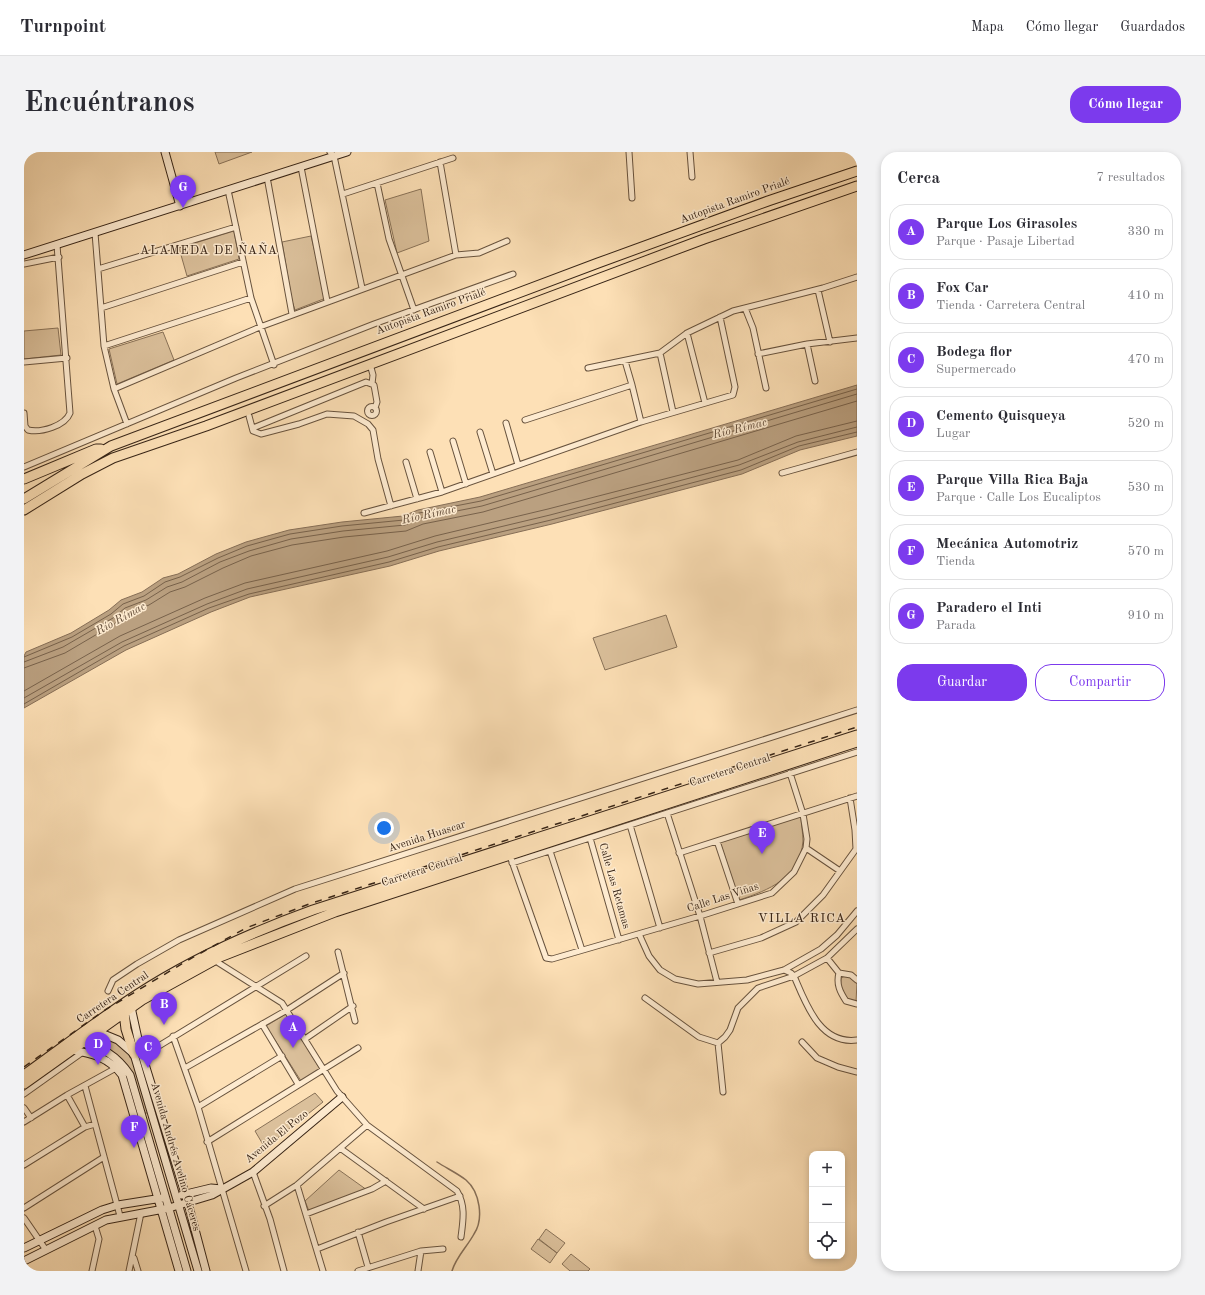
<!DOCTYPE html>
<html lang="es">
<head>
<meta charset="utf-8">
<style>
	:root { --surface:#fff; --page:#f2f2f3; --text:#2b2b33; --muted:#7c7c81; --line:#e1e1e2; --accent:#7c3aed }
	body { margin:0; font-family:"Old Standard TT",serif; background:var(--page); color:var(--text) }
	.controls { position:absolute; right:12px; bottom:12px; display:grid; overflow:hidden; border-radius:8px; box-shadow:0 2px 6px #0003 }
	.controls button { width:36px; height:36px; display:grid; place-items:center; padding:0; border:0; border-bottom:1px solid var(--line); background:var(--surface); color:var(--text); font:20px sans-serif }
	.you { position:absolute; left:360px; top:676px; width:14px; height:14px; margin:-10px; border:3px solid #fff; border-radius:50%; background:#1a73e8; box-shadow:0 0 0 6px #1a73e833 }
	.badge { display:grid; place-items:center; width:26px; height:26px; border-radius:50%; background:var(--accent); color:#fff; font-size:13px; font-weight:700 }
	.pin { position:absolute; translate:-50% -33px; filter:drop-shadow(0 1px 2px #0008) }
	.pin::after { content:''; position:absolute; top:21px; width:14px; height:12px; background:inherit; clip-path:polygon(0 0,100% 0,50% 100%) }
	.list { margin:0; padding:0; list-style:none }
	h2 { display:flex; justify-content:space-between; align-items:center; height:52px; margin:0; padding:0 16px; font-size:17px }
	h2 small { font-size:13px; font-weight:400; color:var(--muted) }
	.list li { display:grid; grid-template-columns:26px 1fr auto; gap:12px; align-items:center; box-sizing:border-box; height:56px; margin:0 8px 8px; padding:0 8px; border:1px solid var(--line); border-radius:16px }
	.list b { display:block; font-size:15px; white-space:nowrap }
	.list p { margin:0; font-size:13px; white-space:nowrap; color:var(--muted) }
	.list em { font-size:13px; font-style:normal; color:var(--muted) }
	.actions { display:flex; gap:8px; padding:12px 16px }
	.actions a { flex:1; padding:9px 0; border:1px solid var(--accent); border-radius:16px; text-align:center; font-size:14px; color:var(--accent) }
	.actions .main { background:var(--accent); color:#fff }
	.icon { flex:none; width:22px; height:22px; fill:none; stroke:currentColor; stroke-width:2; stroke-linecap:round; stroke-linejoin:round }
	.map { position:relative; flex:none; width:833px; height:1119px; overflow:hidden; border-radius:16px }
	header { display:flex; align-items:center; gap:24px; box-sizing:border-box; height:56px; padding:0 20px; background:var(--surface); border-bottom:1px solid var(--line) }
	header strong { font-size:19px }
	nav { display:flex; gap:22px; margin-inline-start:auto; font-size:14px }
	.intro { display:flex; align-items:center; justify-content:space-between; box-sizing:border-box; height:96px; padding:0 24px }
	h1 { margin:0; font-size:28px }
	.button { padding:10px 18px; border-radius:16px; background:var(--accent); color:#fff; font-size:14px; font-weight:700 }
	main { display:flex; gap:24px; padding:0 24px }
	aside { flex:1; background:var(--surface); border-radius:16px; box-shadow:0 2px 6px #0003 }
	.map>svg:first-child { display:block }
	.green { fill:#dbc09b; stroke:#897258 }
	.water { fill:#baa080; stroke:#866e56 }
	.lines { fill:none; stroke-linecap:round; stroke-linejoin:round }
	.shore { stroke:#78624b; stroke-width:1 }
	.stream { stroke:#866e56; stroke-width:1.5 }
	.street-casing { stroke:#68533e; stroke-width:7 }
	.secondary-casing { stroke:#372416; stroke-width:9 }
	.highway-casing { stroke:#372416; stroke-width:11 }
	.street { stroke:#feebd0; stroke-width:5 }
	.secondary { stroke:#feebd0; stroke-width:7 }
	.highway { stroke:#fde0b6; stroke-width:9 }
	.rail { stroke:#372416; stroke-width:1.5; stroke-dasharray:7 7; stroke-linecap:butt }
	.labels { text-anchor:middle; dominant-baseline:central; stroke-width:3; stroke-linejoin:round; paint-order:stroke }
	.street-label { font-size:11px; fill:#372416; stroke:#feebd0 }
	.neighbourhood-label { font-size:12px; letter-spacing:1px; fill:#372416; stroke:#feebd0 }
	.water-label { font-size:12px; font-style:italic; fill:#654f3b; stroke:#feebd0 }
	.quarter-label { font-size:13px; letter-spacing:1px; fill:#372416; stroke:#feebd0 }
</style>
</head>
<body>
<header>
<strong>Turnpoint</strong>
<nav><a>Mapa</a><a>Cómo llegar</a><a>Guardados</a></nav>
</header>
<div class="intro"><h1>Encuéntranos</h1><a class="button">Cómo llegar</a></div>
<main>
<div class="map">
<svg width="833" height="1119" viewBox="0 0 833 1119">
	<rect width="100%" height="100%" fill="#fde0b6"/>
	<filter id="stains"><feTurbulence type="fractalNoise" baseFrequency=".005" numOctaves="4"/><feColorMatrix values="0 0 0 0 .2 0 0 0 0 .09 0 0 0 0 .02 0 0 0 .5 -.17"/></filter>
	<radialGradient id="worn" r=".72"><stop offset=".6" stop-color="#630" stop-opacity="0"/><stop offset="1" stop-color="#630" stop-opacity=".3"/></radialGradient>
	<path class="green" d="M191,0h37l-33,12z
		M397,37l8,52 -32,12 -12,-53z
		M210,79l5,28 -52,17 -8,-28z
		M287,84l15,62 -31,12 -3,-9 -10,-59z
		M34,176l3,27 -37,4v-28z
		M139,180l11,28 -57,24 -8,-35z
		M642,463l11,32 -72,23 -12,-32z
		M777,664c0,8 2,17 2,25 -3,37 -34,49 -64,59l-19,-58z
		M823,823l10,7 -1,20 -9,-3 -7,-10 1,-11z
		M262,862l34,55 -19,12 -35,-55z
		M77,882l18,8 14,16 15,55h-4c-4,-11 -6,-26 -11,-36 -8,-14 -27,-31 -42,-36z
		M291,941l8,9 -58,46 -10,-17z
		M315,1018l28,20 -58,21 -4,-10z
		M522,1077l19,14 -8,10 -18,-14z
		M514,1087l19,14 -7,10 -19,-14z
		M547,1102l19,15 -2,2h-18l-8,-7z"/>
	<path class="water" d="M833,233v51l-57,14 -58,24 -190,50 -113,27 -49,15 -140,31 -39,15 -85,38 -102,58v-52l2,-4 45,-19 38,-23 12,-10 21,-8 21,-14 15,-4 38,-20 30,-12 43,-12 53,-8 61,-6 15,-6 62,-13z"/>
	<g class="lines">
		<path class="shore" d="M0,505l48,-20 39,-23 12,-10 21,-8 21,-14 15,-5 38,-19 29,-12 43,-12 52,-8 62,-6 15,-7 62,-12 376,-112
			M0,510l39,-15 50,-29 12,-10 21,-8 21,-13 15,-5 38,-20 29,-11 42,-12 52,-8 62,-6 16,-7 61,-12 375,-112
			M0,516l41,-15 51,-30 12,-9 21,-9 21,-13 15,-5 38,-19 28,-12 41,-11 52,-8 62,-6 17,-7 60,-12 374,-111
			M0,539l96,-55 85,-38 40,-15 142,-32 48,-15 113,-27 190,-49 58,-24 61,-15
			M0,546l98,-56 85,-38 40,-15 141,-32 49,-15 113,-27 189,-50 59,-23 59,-15
			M0,552l100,-58 85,-38 40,-14 140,-32 49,-15 113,-27 190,-50 58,-24 58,-14"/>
		<path class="stream" d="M413,1010c9,6 20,11 29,18 14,12 18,39 8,54 -7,13 -18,23 -22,37"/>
		<defs>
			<path id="street" d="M306,0l4,4 28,132
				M605,0l3,46
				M666,0l2,25
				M416,10l16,93
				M277,15l26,134
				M243,25l25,137
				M353,31l12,56 25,71
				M204,38l23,108 23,67
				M319,42l110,-36
				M71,81l9,113 10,43 13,35
				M0,112l35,-7
				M74,117l138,-42
				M794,138l12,52
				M77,156l142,-46
				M721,156l8,20 13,60
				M663,181l18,70
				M783,192l8,37
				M80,194l147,-48
				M636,201l13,59
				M734,202l49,-10 50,-6
				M0,210l43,-4
				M346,212l3,11 -1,9
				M564,216l72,-15 27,-20 46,-22 90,-23 34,-11
				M608,233l9,37
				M90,237l146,-62 196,-72 23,-2 28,-12
				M343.5 259a4.5 4.5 0 1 1 9 0a4.5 4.5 0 1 1-9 0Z
				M0,261l1,13 3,4c13,3 37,-4 42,-17l-13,-168
				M225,264l4,15 8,3 38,-10 28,-10 27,2 14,8 5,6 5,29 13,47
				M501,268l107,-35 -7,-24
				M482,271l12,42
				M229,276l113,-46 8,3 3,17 -2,6
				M456,280l13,42
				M429,289l13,43
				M406,300l12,40
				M382,310l11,37
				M0,315l212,-89 138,-54 139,-50
				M758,321l75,-21
				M340,361l78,-21 199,-70 92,-27 2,-8 -15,-70
				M643,661l33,103 17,66
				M606,673l30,103
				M566,686l29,102
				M693,689l21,63
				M782,696l34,23
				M526,699l32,99
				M655,701l178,-57
				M486,704l36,102 6,1 148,-43 72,-23 22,-21 12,-24 1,-9 -4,-25 -13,-41
				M488,711l345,-111
				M615,782l10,22 11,14 15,9 23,5 49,-4 37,-10 37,-21 16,-14 20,-24
				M314,800l17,69
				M685,801l52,-15 35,-16 27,-27 33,-46 -1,-19 -5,-32
				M803,806l12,15
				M190,808l68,43 55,88 30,34 90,66c9,15 6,30 4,46
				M760,818l7,3 3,3c12,28 26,69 63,64
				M815,821c-3,11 1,19 7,28l11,3
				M815,821l12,2 6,5
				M84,839l5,-11 24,-16 42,-24 116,-51 562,-179
				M621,846l54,39 19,6
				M238,872l36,60
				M149,884l25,71 48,164
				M281,887l48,-33
				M778,890l15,16 21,9 19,5
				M694,891l7,-6 5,-7 8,-22 20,-20 36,-12 33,-18 30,-29
				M694,891l5,49
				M118,902l7,-2 157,-96
				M161,916l102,-58 57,-37
				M61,934l35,130
				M0,942l59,-42
				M43,943l18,32
				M174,955l84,-51
				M0,956l7,10
				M0,970l43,-27 49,-27
				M183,990l151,-94
				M316,996l84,61
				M0,1013l61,-38 10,-3
				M229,1020l17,47 14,52
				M273,1033l26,86
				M240,1054l33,-21 70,-60
				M0,1056l80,-51
				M282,1062l66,-25 14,-8
				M0,1066l22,32
				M334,1080l10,35
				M293,1097l69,-27 74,-26
				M110,1106l4,13
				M68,1119l7,-32 -4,-13
				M105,1119l12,-58
				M334,1119l63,-20 22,-2
				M394,1119l3,-20"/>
			<path id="secondary" d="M141,0l15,54
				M0,103l323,-103
				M107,855l9,41 48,155 18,68
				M72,879l22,9 16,14 64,217
				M57,891c22,3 37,14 49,32l57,196
				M47,898c21,3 38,8 51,25l57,196
				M158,1043l29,-7 11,1
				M0,1096l78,-38 16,-5 44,-7
				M0,1109l82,-41 63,-12 43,-13 41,-23 89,-75"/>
			<path id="highway" d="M0,327l72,-30h5
				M0,347l87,-53 487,-183 170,-62 89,-30
				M0,358l58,-36 31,-16 93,-32 498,-187 153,-53
				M100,860l2,17 8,25
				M0,923c38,-27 75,-56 114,-81 54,-35 114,-62 175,-84l544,-175
				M0,932l118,-84 78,-43 115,-45 522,-170"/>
		</defs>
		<use href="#street" class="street-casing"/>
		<use href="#secondary" class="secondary-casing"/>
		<use href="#highway" class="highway-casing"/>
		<use href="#street" class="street"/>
		<use href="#secondary" class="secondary"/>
		<use href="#highway" class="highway"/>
		<path class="rail" d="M0,915l81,-57 85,-51 56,-31 63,-24 548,-177"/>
	</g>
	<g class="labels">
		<g class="street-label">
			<text transform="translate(711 49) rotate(-20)">Autopista Ramiro Prialé</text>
			<text transform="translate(407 160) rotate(-20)">Autopista Ramiro Prialé</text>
			<text transform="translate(706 619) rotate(-18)">Carretera Central</text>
			<text transform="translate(403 685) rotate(-18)">Avenida Huascar</text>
			<text transform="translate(398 719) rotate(-18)">Carretera Central</text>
			<text transform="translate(590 734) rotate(74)">Calle Las Retamas</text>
			<text transform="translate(699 746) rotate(-18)">Calle Las Viñas</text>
			<text transform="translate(89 846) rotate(-34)">Carretera Central</text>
			<text transform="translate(253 985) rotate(-39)">Avenida El Pozo</text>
			<text transform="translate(151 1005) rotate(74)">Avenida Andrés Avelino Cáceres</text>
		</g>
		<g class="neighbourhood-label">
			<text x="185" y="99">ALAMEDA DE ÑAÑA</text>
		</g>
		<g class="water-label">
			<text transform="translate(716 277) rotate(-14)">Río Rímac</text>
			<text transform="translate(405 363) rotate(-12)">Río Rímac</text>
			<text transform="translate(97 467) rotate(-29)">Río Rímac</text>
		</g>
		<g class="quarter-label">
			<text x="778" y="766">VILLA RICA</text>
		</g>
	</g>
	<rect width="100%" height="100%" filter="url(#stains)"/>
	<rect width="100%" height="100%" fill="url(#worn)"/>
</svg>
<div class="controls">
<button>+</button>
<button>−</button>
<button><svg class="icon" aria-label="locate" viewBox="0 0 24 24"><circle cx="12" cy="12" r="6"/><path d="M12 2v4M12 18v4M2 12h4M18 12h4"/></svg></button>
</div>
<div class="you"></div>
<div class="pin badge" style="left:269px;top:896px">A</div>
<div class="pin badge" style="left:140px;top:873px">B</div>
<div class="pin badge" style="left:124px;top:916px">C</div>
<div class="pin badge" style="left:74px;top:913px">D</div>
<div class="pin badge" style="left:738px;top:702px">E</div>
<div class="pin badge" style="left:110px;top:996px">F</div>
<div class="pin badge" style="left:159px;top:56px">G</div>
</div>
<aside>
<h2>Cerca<small>7 resultados</small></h2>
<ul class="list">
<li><span class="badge">A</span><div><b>Parque Los Girasoles</b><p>Parque · Pasaje Libertad</p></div><em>330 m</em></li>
<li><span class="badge">B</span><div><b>Fox Car</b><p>Tienda · Carretera Central</p></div><em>410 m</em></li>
<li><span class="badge">C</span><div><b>Bodega flor</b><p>Supermercado</p></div><em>470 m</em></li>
<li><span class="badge">D</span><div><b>Cemento Quisqueya</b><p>Lugar</p></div><em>520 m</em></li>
<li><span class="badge">E</span><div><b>Parque Villa Rica Baja</b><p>Parque · Calle Los Eucaliptos</p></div><em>530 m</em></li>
<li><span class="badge">F</span><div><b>Mecánica Automotriz</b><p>Tienda</p></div><em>570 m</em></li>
<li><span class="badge">G</span><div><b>Paradero el Inti</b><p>Parada</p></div><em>910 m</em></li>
</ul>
<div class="actions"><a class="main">Guardar</a><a>Compartir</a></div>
</aside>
</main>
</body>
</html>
